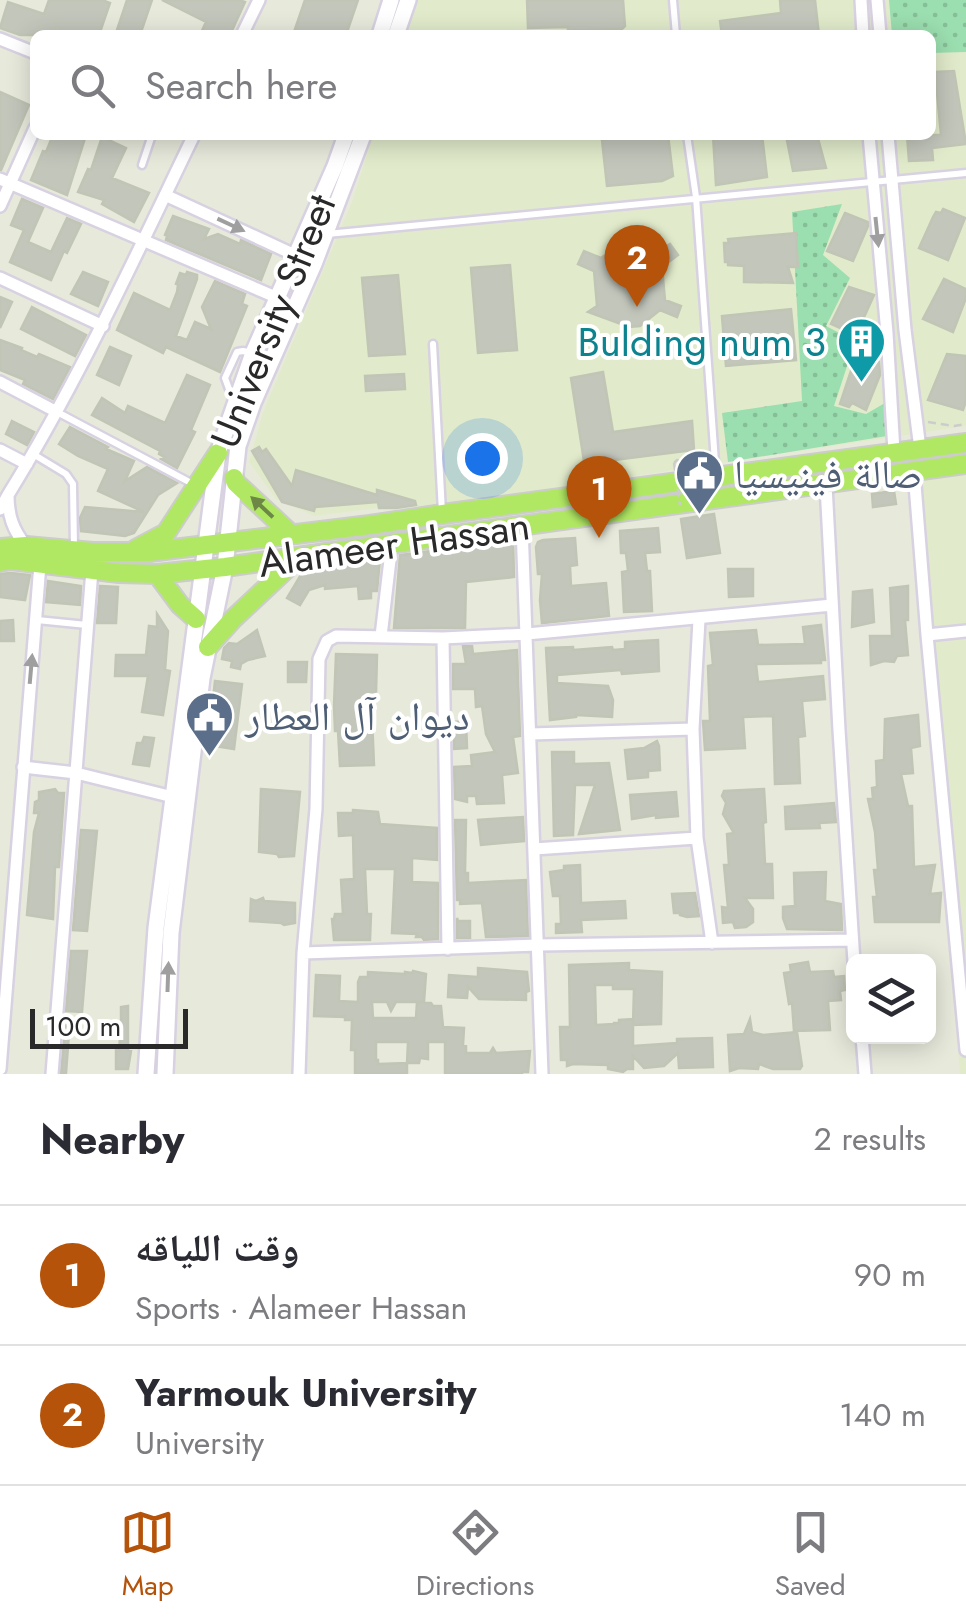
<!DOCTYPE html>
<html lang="en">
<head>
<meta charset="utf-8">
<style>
	:root { --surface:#fff; --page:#f7f7f7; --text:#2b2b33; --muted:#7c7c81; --line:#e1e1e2; --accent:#b45309 }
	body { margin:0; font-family:Jost,"Noto Naskh Arabic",sans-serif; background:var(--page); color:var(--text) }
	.controls { position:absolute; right:30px; bottom:30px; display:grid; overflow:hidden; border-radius:15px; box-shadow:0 5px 25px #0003 }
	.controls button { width:90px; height:90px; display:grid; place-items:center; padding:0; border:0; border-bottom:2px solid var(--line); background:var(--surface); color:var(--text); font:50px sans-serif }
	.scale { position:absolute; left:30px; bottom:25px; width:158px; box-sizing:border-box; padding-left:10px; border:5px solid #292929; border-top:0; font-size:28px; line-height:35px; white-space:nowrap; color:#292929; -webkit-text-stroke:8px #fff; paint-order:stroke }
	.you { position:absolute; left:482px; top:458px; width:35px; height:35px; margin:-25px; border:8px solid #fff; border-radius:50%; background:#1a73e8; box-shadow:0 0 0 15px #1a73e833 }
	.badge { display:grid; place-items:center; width:65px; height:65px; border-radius:50%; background:var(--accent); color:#fff; font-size:32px; font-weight:700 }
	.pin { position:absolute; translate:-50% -82px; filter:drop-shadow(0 2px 5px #0008) }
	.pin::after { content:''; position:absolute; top:52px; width:35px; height:30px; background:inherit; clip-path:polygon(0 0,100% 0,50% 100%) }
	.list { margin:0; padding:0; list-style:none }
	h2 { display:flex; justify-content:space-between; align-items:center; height:130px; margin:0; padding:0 40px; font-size:42px }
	h2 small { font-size:32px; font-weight:400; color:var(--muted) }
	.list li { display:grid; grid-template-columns:65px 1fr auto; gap:30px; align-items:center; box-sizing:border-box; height:140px; padding:0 40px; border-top:2px solid var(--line) }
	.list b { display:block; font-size:38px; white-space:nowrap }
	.list p { margin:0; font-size:32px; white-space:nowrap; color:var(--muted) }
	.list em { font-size:32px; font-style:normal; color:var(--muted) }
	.icon { flex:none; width:55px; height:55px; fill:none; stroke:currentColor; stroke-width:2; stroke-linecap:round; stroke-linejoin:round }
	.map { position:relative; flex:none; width:966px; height:1074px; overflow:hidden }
	.search { position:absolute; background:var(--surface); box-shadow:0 5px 25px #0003; left:30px; right:30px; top:30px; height:110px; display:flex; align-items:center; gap:25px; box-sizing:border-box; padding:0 35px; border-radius:15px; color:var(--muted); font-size:38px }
	.sheet { height:410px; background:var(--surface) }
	nav { display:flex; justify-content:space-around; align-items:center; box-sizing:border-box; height:140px; border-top:2px solid var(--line); background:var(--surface); font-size:28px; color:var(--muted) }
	nav a { display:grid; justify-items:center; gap:5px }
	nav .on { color:var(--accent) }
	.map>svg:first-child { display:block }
	.education { fill:#e1ebcb }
	.park { fill:url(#park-dots) }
	.building { fill:#c2c6bb; stroke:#c1c5b5; stroke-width:2.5; fill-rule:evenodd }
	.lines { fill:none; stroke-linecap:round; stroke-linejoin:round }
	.lane-casing { stroke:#d8d1e1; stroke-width:11 }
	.street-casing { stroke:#d8d1e1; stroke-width:16 }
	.secondary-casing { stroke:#d8d1e1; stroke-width:20 }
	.primary-casing { stroke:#ccc; stroke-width:22 }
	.path { stroke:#ccc; stroke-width:2.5; stroke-dasharray:8 5; stroke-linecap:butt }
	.lane { stroke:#fff; stroke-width:6 }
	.street { stroke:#fff; stroke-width:11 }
	.secondary { stroke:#fff; stroke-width:15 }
	.primary { stroke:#b1e863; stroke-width:18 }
	.path-bridge { stroke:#ccc; stroke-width:2.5; stroke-dasharray:8 5; stroke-linecap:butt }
	.oneway { fill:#9f9f9f }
	.oneway2 { fill:#6d8846 }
	.labels { text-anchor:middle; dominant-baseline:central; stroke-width:8; stroke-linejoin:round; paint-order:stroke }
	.street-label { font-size:40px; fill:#292929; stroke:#fff }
	.culture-label { font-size:40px; fill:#0d838f; stroke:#fff; text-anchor:end }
	.service-label { font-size:40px; fill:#4e5e75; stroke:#fff; text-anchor:start }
</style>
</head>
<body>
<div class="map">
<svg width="966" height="1074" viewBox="0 0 966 1074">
	<defs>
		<pattern id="park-dots" width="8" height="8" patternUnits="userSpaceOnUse" patternTransform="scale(2.5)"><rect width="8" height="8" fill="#9bdeaf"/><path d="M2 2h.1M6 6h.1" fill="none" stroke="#86be97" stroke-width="1.8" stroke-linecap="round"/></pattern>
	</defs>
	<rect width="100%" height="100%" fill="#e7eadb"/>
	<path class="education" d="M414,0h552v426l-549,83 -38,-1 -65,8 -38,-17 -27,-37 14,-50 89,-210 21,-67h558v-100h-527z
		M966,464v610h-6l-46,-602z"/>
	<path class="park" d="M889,0h77v52l-35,1v-18h-39z
		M842,204l-19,51 27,23 -24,48 25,13v15l-17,52 32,8 19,-11 8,32 -165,27 -6,-49 80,-12 -10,-189z"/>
	<path class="building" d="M49,0h53l8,3 -11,32h-79l-20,-7 8,-26 36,12z
		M127,0h25l-12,35h-8l-15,-5z
		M162,0h77l6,2 -15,33h-30l6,-13z
		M305,0h53l-12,35h-53z
		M527,0h96l2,26 -3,3 -54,2v-4l-40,1z
		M780,0h35l4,35h-97l-2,-14 61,-8z
		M954,71l12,73 -34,4 1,12 -24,1 -2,-26h34l-6,-63z
		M0,92l29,13 -28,65h-1z
		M53,135h33l-19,60 -36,-15 12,-29 3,1z
		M645,135h23l5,41 -11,5 -55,5 -5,-46z
		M713,135h49l5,42 -51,8z
		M786,135h31l9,33 -33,3z
		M102,137l24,11 -14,30 37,15 -15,29 -32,-18 2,-4 -26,-8 10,-23 3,1z
		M22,199l21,9 -15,34 23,10 16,-34 14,6 -14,29 -3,-2 -13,29 -41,-18 14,-32 -13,-5z
		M943,209l22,9 -17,42 -29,-12 14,-31 3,-5 5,1z
		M845,213l23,9v4l-15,35 -26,-10z
		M173,216l36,13 -5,10 14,-5 22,10 1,-4 30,14 -10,26 -95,-40 1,-4 -2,-1z
		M796,233l2,34h-10l5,16 -49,-1v-16l-16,-1v-3h-3l-1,-19h5l-1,-4z
		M626,241l29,13 15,-10 8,11 -16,12 3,33 16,6 -4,11 -17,-7 -20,16 -11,1 -41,-15 9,-6 -3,-35 -16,-7 6,-13 17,7z
		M510,265l7,85 -39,3 -7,-85z
		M83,272l25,10 -10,24 -27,-12z
		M187,272l10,3v4l-21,57 11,4 8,-18 16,7 -9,-22 13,-26 30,13 -3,10 5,2 -27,66 -54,-25 -3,6 -46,-23 17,-37 36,17 7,-18 1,-7 -2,-1 4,-11 6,2z
		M398,275l7,79 -36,2 -7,-78z
		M944,279l22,10v9l-13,34 -30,-13z
		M849,287l25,8 -18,40 -25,-11z
		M0,297l12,5 -12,26z
		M32,307l54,28 -11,21 -54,-27z
		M791,309l5,51 -70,6 -4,-50z
		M0,340l22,8 -1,2 16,7 2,-3 31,13 -17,32 -30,-15 2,-4 -25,-10z
		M110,347l21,9 -12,29 -22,-10z
		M947,354l19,2v45l-3,9 -35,-10z
		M856,356l17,7 3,-3 3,2 1,13 -14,35 -14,-7 -3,4 -9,-3z
		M603,372l10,60 79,-11 2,29 -80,10 1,8 -29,6 -15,-96z
		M404,374l1,15 -39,2 -1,-15z
		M187,375l23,10 -19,45 4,2 -18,36 -16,-9 3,-2 -5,-3 1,-3 -68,-36 10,-17 23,15 3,-7 37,17z
		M12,421l22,11 -7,13 -21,-11z
		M70,427l38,20 -2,2 28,12 -9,20 22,-14 30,16 -19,12 -24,38 -9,3 -44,-5 -1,-13 5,-11 59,5 -46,-21 10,-22 -30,-13 -19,-12z
		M259,447l3,5 4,-3 26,37 4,-16 81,25v-5l38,11 1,4 -20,3h-17l-1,-6 -63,5 -1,4 -32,-9 -30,-51z
		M894,491l2,13 -23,3 -1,-13z
		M714,514l6,39 -33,5 -6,-39z
		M658,528l2,24 -15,1 2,18h3l2,40 -28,1 -2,-40 6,-1 -2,-18h-5l-1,-22z
		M575,538l2,27 -7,1 1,20 35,-3 3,33 -67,7 -2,-23 2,-26h-4l-2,-27 2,-5 5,-2z
		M513,540l1,37 -48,5 -1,46h-71l6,-73z
		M380,559l-3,32h-6v7l-12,1 -1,-13 -33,3v-4l-16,5 -9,15 -13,-7 18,-30 62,-8 2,3z
		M728,569h25v27l-24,1z
		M11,573l19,2 -5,25 -25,-3v-23z
		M48,581l33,5 -1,19 -34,-3z
		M100,586l18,1 -2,36h-19z
		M908,586v34h-3l3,35 -11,1 -3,6 -10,-1 -13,4 -1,-29h22l-2,-48z
		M872,590l2,32 -22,5 1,-35z
		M157,614l11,17 -3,39 5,1 -7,44 -21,-3 6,-36h-33l1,-21h30l3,-29 8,1z
		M13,620l1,21h-14v-20z
		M821,625l4,35h-4v3l-65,1 2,18 65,-6 2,23 -23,2 3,35 -7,1 2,46 -25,1 -2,-68 -30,1 2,31 -40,2 -2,-29h7l-2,-55 5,-1 -3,-32 46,-3 2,15 47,-1 -2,-17z
		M257,630l8,26 -17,4 -7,4 -1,5 -9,-2 1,-6 -10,-2 2,-11 5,-5 8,1z
		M658,640l1,31 -37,3 -1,-4 -64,5v8l51,3 5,14 -1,17 -36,-2v2l-26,3 -4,-72 27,-1v3l39,-3 1,3 12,-1v-7z
		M463,646h9l1,8 44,-4 3,86 -7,1 5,36 -16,2 2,28 -27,1 -1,-8h-9v6l-12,-3 -1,-32 18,-1 -1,-11 24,-3 -9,-18 -4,-28 -6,1 -1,-18h-22v-25h13z
		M336,654l41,1 -1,39h-5l3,71 -34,1 -2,-35h-3l-1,-25z
		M288,662h19l-1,20h-18z
		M215,681l27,3 -8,65 -26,-4z
		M918,715l2,31 -9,2 2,25 -12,1 7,32h4l2,61 21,-2 -5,29 11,-1 -2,29h-64l-2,-25h4l-3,-27h4l-3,-38 -7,-33h5l-1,-11 5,-1 -1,-26 8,-1 1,-41z
		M466,721l1,27 -13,1v-27z
		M144,737l10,1 -5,28 -16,-2 4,-21h5z
		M657,741l2,5 1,24 -12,1v6l-20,2 -3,-29 19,-2z
		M552,752h22v12l35,-1 11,67 -41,4 16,-49h-20l-2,50 -19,1z
		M55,789l3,4h6l-5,74h-4l-2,52 -26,-4 7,-83 5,-19h-5l1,-11 4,-2v-8z
		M261,789l39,3 -6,64 -15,1 -2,-3 -18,-2z
		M764,789l2,33 -3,1 2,41h7l1,34h-28l8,11v13l-7,5 -11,1 -2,-6 -10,1 -1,-16 6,1 -4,-43h5l-2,-31 7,-1 -11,-19 3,-11 -4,-7 2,-5z
		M676,792l2,24 -22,2v-3l-24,4 -2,-24z
		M834,803l2,19 -17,1 1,5 -34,1 -1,-22z
		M353,810l25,2 2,12 57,4v32l-25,-2v24l26,1v56l-14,1 -2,-3h-6l1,-3 -25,-1 3,-64h-30l2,45h4l-1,26h-36l-2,-21h2l1,-5h8l-2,-34 13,-1 -1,-44 -14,1 -1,-23h15z
		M523,817l1,24 -43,4 -3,-25z
		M455,820h11l-1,53h3v10l58,-3 2,56 -42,1 -4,-34 -22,1v-4h-3z
		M81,830l16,1 -10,100 -14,-1z
		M580,865l1,38 44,-2 1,17 -45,2 1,12 -26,1v-9h5l-1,-28h-7l-3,-24 14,-2v-4z
		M826,872l-1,29 16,3 1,26 -55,-1 -4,-11v-11l12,-1 -1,-33z
		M695,893l4,23 -12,1 -7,-2v-2h-6l-2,-19z
		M263,898l1,3 31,2v20l-11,2 -3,-2 -31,-2 1,-22 5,2z
		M457,918l1,3h12v17h-13z
		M71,951h16l-5,61 -16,-1z
		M808,962l2,10 23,-1 1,6 10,-1 1,14 -5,1 1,9 -13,1 2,29 -36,1 -2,-28 -3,1 -5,-31 7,-1 -1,-7z
		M629,963v7l33,2 -1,52 -28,1 1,-36h-21v-4h-18l1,40 18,-1v-1h5v-3l14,-1v27l44,-3v-4l35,-1 1,29 -34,1 -1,-15 -14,13 -20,2 -11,-12v13h-6l-4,3 -15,-3v-4l-35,-1 -6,2v-6h-6l-1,-33h10l-1,-62z
		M478,968l49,4 2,19 -3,1v8l-47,-1 -11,-12 -1,11 -19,-1 1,-22 29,2z
		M413,971l13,3 -2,28h-6l13,1 2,3h8l2,21 21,1 -1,17 3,1v7h24l3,-5 3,5 34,-2 -2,21h-6v2h-77v-32h-17v17l-8,-1 -1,5h-12l1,-21h-32v18h2v4l29,-1v11h-52v-24h-4l1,-30h-7v-3l-31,-1 2,-41 24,1 -1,25 19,1v-20l2,-5h8v-5l37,2v-2l7,1zM372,1002h15l4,9 5,-9h21l-1,16h-43z
		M128,1006v44l3,1 -3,18h-12v-20l3,1 2,-25v-18z
		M750,1019l2,13 11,3 34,-3 5,34 -2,3h-27l-14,-5 -1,5 -19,-1 -9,3 -2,-36 16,-1z
		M70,1020l-4,53h-5l5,-52z"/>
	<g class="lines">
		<defs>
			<path id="lane" d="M673,0l3,35
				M687,135l9,62 20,279
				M142,165l10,-30
				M327,234l639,-61
				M433,344l9,168
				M238,395l-9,-6 -4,-11 12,-26 6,-1 9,2
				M59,413l134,71
				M33,454l33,20 7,10 1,65
				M37,620l50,5"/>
			<path id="street" d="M861,0l2,35
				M877,0l3,35
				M242,35l17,-35
				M0,39l35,14
				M869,135l18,198 7,119
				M888,135l17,195 15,119
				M0,179l278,119
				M165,195l132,61
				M0,206l35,-78
				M0,278l103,48
				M0,382l57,30
				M0,450l27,14
				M914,472l13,163 39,415
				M826,485l13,245 15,232
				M8,495c71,-115 127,-238 186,-360
				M0,509l8,-14c0,21 5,35 18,51
				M522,526l20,548
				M927,635l39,-4
				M381,636l11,-93
				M443,638l5,311
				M693,729l6,-109
				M531,734l162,-5 4,109 15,105
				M23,767l53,6 97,24
				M534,849l163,-11
				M303,953l236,-8 313,-5
				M862,1036l3,38
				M0,1069l40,-505
				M52,1074l40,-504
				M299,1074l4,-121 13,-144 3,-150 8,-18 9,-5 107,2 84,-4 305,-29"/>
			<path id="secondary" d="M380,35l11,-35
				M396,35l12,-35
				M146,1074l10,-146 62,-475 35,-100 82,-187 11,-31
				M165,1074l6,-141 31,-255 23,-111 13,-121 15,-43 61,-139 49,-129"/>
			<path id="primary" d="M234,478l2,5 55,51
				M0,548l26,-2 67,6h56l221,-27 73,-11 523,-71
				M136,549l30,-16 52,-80
				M0,562l11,-2 108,13 38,1 68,-7 741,-103
				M157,574l23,31 16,14
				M208,647l25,-28 65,-61"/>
		</defs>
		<use href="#lane" class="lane-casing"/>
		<use href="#street" class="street-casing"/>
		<use href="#secondary" class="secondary-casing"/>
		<use href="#primary" class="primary-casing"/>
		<path class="path" d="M928,422l26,4 12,-2
			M674,463l3,-3 28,3"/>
		<use href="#lane" class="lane"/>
		<use href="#street" class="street"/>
		<use href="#secondary" class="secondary"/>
		<use href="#primary" class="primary"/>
		<path class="path-bridge" d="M674,463l6,42"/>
	</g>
	<defs><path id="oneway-solid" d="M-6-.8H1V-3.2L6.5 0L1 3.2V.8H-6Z" transform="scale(2.5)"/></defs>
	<g class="oneway">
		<use href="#oneway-solid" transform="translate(231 225) rotate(25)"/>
		<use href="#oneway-solid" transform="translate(877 232) rotate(84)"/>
		<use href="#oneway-solid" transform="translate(31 669) rotate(-85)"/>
		<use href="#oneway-solid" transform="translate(168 977) rotate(-88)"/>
	</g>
	<use class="oneway2" href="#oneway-solid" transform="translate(262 507) rotate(-137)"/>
	<defs>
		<symbol id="building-pin" viewBox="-11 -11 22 30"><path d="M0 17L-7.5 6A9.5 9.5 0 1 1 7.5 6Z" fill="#0f9aa8" stroke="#fff"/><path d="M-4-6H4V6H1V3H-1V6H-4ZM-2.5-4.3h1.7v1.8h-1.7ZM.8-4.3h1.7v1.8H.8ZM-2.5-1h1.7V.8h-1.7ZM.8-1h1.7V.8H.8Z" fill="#fff"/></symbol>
		<symbol id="civic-pin" viewBox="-11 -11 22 30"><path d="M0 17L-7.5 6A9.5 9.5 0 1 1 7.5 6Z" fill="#5c6f8a" stroke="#fff"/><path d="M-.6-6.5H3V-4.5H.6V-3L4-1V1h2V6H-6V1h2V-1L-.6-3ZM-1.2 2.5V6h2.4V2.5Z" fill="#fff"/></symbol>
	</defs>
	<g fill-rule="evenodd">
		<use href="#building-pin" x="834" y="314" width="55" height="75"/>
		<use href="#civic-pin" x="672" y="446" width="55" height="75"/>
		<use href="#civic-pin" x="182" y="688" width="55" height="75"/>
	</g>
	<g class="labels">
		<g class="street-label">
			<text transform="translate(273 321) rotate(-68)">University Street</text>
			<text transform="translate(394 544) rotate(-8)">Alameer Hassan</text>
		</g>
		<g class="culture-label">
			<text x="826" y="342">Bulding num 3</text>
		</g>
		<g class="service-label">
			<text x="734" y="474">صالة فينيسيا</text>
			<text x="245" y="716">ديوان آل العطار</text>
		</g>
	</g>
</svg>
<div class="controls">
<button><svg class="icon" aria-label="layers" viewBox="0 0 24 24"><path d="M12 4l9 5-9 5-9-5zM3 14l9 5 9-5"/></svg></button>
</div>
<div class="scale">100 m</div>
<div class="you"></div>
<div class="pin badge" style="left:599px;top:538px">1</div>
<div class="pin badge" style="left:637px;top:307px">2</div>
<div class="search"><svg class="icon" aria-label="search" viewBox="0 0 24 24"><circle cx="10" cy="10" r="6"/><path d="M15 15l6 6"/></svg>Search here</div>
</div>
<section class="sheet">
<h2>Nearby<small>2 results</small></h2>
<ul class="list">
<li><span class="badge">1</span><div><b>وقت اللياقه</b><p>Sports · Alameer Hassan</p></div><em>90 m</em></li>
<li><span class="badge">2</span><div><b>Yarmouk University</b><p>University</p></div><em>140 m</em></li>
</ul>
</section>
<nav>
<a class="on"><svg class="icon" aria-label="map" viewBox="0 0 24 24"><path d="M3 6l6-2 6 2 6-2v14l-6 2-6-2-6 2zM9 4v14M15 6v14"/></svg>Map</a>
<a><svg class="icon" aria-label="directions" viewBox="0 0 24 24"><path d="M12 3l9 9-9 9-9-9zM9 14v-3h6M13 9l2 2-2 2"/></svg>Directions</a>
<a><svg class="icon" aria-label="saved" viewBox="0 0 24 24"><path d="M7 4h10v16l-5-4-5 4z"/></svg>Saved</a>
</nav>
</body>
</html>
